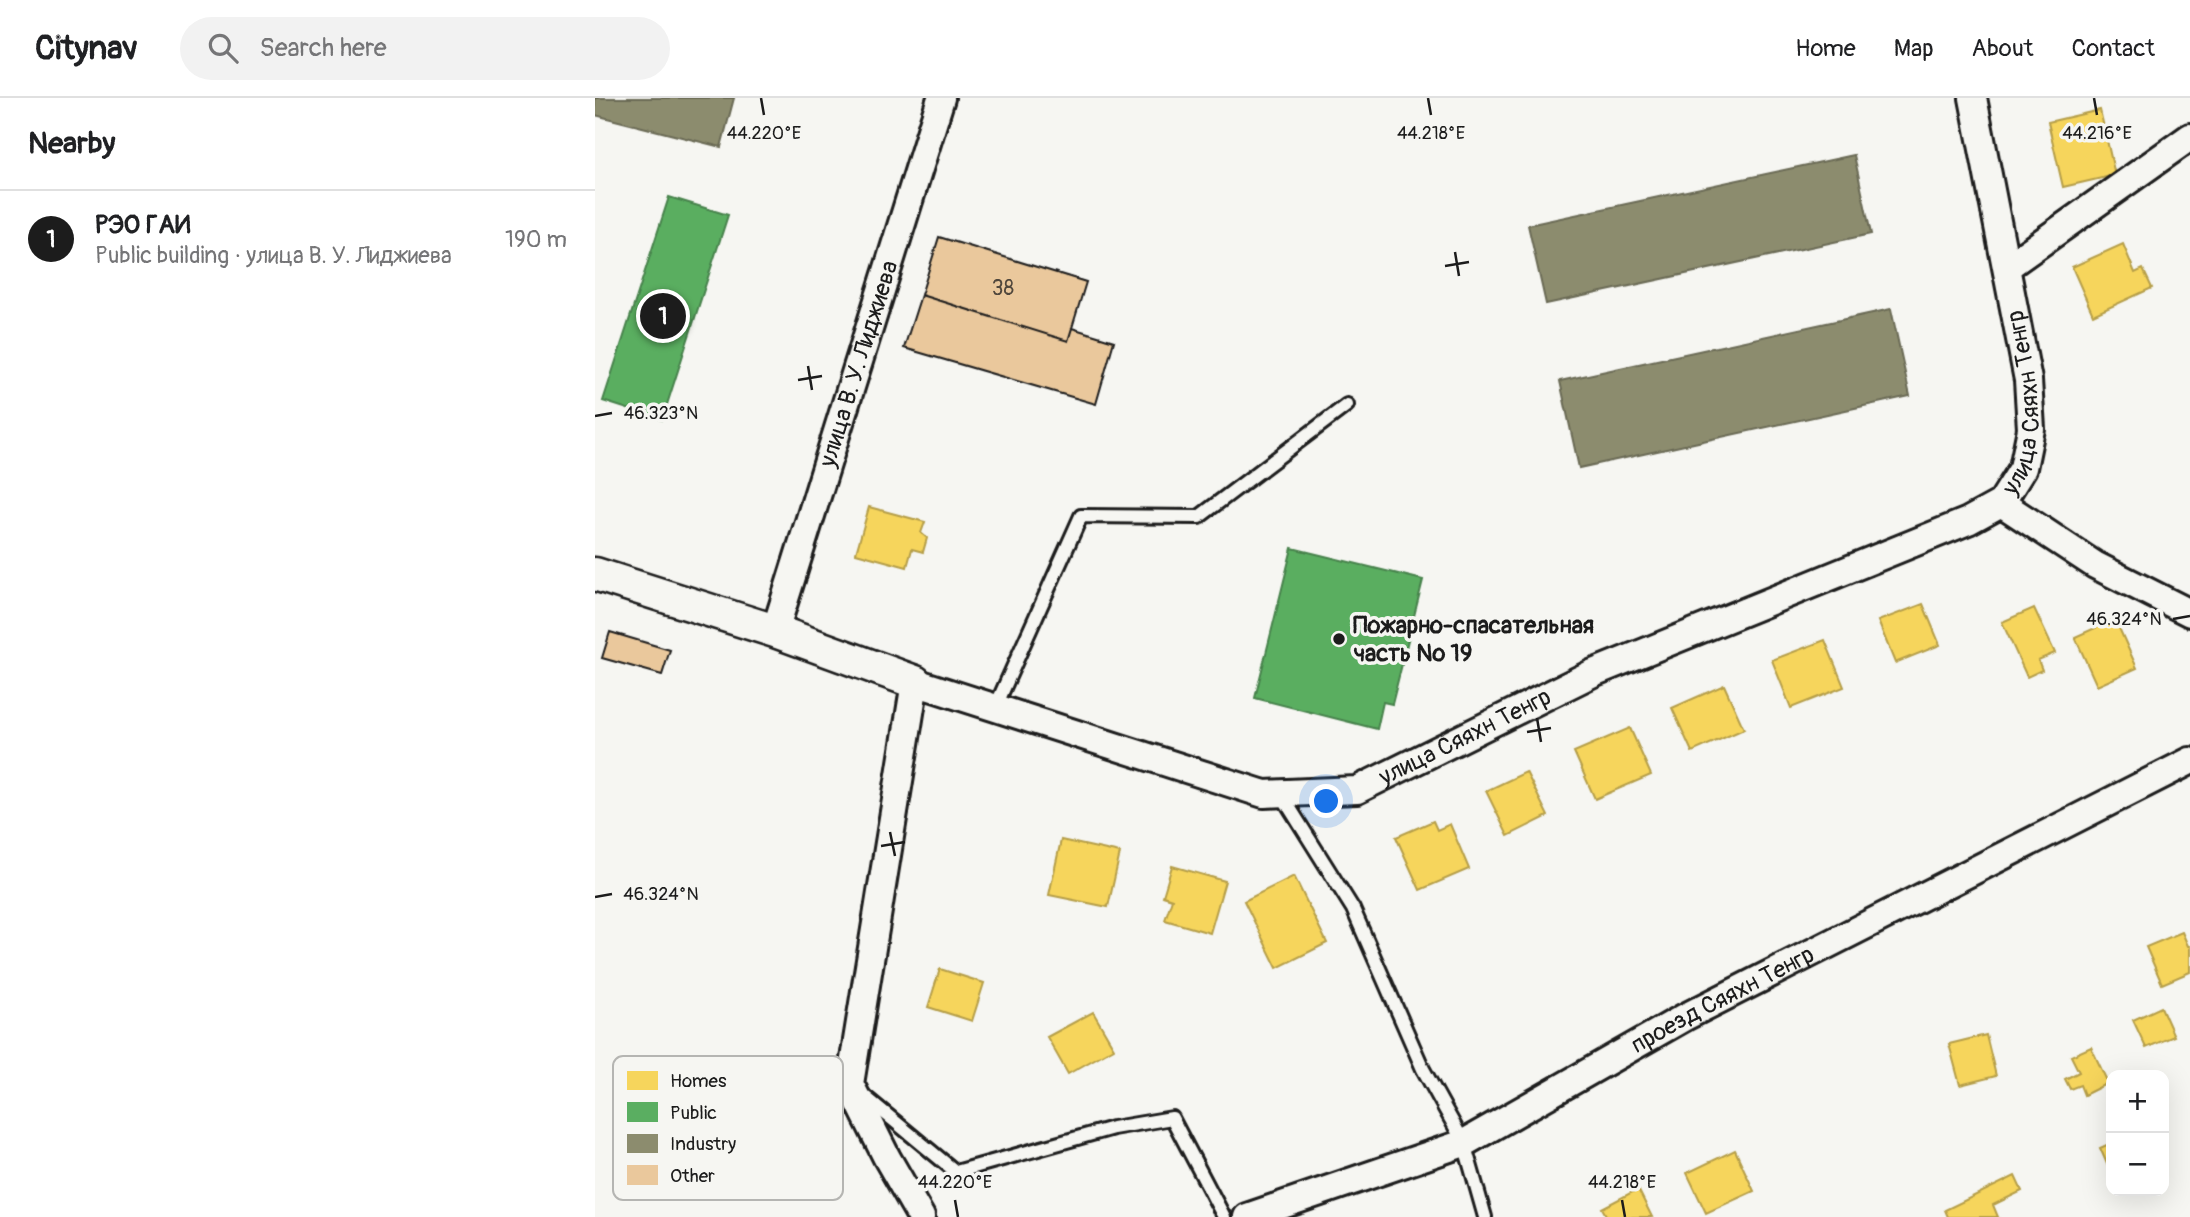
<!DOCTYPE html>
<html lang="en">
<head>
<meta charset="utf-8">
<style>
	:root { --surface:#fff; --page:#f2f2f2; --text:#202124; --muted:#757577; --line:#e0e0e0; --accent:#1c1c1c }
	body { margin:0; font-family:Pangolin,sans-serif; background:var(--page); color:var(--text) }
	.controls { position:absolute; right:21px; bottom:21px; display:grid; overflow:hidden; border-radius:14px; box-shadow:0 7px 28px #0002 }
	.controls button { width:63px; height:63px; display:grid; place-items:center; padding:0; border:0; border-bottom:2px solid var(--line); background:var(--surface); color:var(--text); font:35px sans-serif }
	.you { position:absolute; left:732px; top:704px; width:24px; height:24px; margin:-18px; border:5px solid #fff; border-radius:50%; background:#1a73e8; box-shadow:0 0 0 10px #1a73e833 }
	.badge { display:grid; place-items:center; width:46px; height:46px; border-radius:50%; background:var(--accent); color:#fff; font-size:23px; font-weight:700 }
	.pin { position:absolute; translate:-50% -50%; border:4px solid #fff; box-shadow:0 2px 7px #0006 }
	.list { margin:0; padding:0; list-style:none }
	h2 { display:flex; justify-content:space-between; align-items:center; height:91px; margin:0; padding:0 28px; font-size:30px }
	h2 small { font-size:23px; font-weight:400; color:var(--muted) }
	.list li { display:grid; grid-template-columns:46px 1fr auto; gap:21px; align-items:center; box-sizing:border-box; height:98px; padding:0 28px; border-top:2px solid var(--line) }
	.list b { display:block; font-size:26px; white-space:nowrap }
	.list p { margin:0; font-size:23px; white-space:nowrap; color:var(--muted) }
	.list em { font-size:23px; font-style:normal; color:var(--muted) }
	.icon { flex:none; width:38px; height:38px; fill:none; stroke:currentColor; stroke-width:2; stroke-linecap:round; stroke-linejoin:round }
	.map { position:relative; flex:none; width:1595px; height:1119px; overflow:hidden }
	header { display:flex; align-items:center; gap:42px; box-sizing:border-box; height:98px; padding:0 35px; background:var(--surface); border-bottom:2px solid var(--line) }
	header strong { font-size:33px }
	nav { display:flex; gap:38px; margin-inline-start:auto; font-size:24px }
	.search { width:490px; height:63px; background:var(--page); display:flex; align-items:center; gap:18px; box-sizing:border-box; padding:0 24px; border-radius:38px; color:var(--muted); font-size:26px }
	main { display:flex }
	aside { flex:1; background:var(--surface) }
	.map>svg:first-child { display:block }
	.homes { fill:#f6d55c; stroke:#b59e49; stroke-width:2 }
	.public { fill:#5aae61; stroke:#47824c; stroke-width:2 }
	.industry { fill:#8c8c6e; stroke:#6a6a55; stroke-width:2 }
	.building { fill:#eac89c; stroke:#1c1c1c; stroke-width:2 }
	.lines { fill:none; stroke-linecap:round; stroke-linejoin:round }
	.service-casing { stroke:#1c1c1c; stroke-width:18 }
	.minor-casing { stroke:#1c1c1c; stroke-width:32 }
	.tertiary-casing { stroke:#1c1c1c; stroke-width:37 }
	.service { stroke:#f6f6f2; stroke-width:12 }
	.minor { stroke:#f6f6f2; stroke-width:26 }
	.tertiary { stroke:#f6f6f2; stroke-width:32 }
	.ticks { fill:none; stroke:#1c1c1c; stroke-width:2.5 }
	.poi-dot { fill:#1c1c1c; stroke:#f6f6f2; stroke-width:2.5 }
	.labels { text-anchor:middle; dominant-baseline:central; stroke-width:7; stroke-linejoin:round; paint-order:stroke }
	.number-label { font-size:21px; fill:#50473c }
	.street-label { font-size:24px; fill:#1c1c1c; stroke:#f6f6f2 }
	.poi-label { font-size:24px; font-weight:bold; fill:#1c1c1c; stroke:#f6f6f2; text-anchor:start }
	.key { fill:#f6f6f2; stroke:#b5b5b2; stroke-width:2 }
	.key-label { font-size:19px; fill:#1c1c1c }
	.ticks-label { font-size:18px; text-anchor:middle; fill:#1c1c1c; stroke:#f6f6f2; stroke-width:7; stroke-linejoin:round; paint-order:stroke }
</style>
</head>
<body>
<header>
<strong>Citynav</strong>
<div class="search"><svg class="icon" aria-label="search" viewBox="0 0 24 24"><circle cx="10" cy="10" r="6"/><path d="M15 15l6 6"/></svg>Search here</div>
<nav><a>Home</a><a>Map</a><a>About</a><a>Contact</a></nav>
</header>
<main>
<aside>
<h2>Nearby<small></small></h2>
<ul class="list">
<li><span class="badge">1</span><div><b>РЭО ГАИ</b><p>Public building · улица В. У. Лиджиева</p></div><em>190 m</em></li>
</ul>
</aside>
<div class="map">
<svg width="1595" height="1119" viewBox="0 0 1595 1119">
	<rect width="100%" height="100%" fill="#f6f6f2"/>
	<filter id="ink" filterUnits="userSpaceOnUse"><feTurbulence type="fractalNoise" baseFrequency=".0143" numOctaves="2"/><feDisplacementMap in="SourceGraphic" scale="14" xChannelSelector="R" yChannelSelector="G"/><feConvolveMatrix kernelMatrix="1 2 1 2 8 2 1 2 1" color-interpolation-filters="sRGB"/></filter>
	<g filter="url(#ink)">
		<path class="homes" d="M1505,12l15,65 -52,12 -15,-65z
			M1528,146l12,29 8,-4 9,19 -59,27 -21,-48z
			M274,409l56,15 -4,11 6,5 -4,14 -11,-3 -5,18 -51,-14z
			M1328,506l17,41 -45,18 -17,-42z
			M1439,510l21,45 -17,7 4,10 -15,7 -25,-55z
			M1520,521l22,49 -40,18 -22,-49z
			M1230,542l19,47 -53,21 -19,-48z
			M1129,587l20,44 -52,23 -20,-44z
			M1035,630l21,47 -56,24 -21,-47z
			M931,674l22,44 -40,20 -22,-45z
			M838,723l4,9 13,-6 19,45 -49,21 -24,-53z
			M466,742l59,13 -12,54 -59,-12z
			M577,768l53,15 -15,52 -45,-13 7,-21 -9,-3z
			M699,778l33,67 -50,25 -33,-67z
			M1587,834l6,14h2v26l-28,12 -16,-37z
			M345,871l44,14 -12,38 -44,-14z
			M1566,909l13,29 -28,12 -13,-28z
			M498,914l21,36 -46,26 -21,-37z
			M1391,937l10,41 -36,9 -11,-41z
			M1496,949l17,36 -24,12 -4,-10 -10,4 -5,-10 14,-7 -8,-16z
			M1516,1045v30l-11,-25z
			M1140,1052l19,41 -48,22 -19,-40z
			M1420,1078l7,15 -29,14 5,12h-50l-3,-7z
			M1043,1091l14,28h-45l-5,-9z"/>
		<path class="public" d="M74,99l59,18 -66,205 -59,-19z
			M697,450l131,32 -31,124 -9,-2 -6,27 -122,-31z"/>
		<path class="industry" d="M0,0h139l-13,49 -126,-32z
			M1259,57l17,79 -325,70 -18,-79z
			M1296,211l19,87 -331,72 -19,-87z"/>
		<path class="building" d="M344,139l147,45 -18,59 -147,-46z
			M326,197l147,46 4,-13 42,13 -18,63 -192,-56z
			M15,534l60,18 -8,25 -60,-17z"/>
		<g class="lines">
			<defs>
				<path id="service" d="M400,610l86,-192 118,1 148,-112
					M686,696l72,115 70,160 41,74 21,74
					M268,997l93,77 157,-44 59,-10 52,99"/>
				<g id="minor">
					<path d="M1412,169l183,-130"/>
					<path d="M1406,405l94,62 95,48"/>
					<path id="s1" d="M180,533l166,-533"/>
					<path id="s2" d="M326,1119l-34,-59 -37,-74 65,-402 349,112 93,-4 236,-117 375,-152 33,-18 22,-35 8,-39 -3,-49 -55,-282"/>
					<path id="s3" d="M652,1119l217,-74 221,-126 505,-256"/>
				</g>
				<path id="tertiary" d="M0,476l180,57 140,51"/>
			</defs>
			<use href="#service" class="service-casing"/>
			<use href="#minor" class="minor-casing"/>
			<use href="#tertiary" class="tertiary-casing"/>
			<use href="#service" class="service"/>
			<use href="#minor" class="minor"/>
			<use href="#tertiary" class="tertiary"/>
		</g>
	</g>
	<path class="ticks" d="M166,0l3,17M833,0l3,17M1499,0l3,17M860,154l4,24M850,168l24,-4M213,268l4,24M203,282l24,-4M0,318l17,-3M1578,521l17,-3M942,620l4,24M932,634l24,-4M295,734l5,24M286,748l24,-4M0,799l17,-3M360,1102l3,17M1027,1102l3,17"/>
	<circle class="poi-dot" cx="744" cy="541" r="7"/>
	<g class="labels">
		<g class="number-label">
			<text x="408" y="190">38</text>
		</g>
		<g class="street-label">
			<text stroke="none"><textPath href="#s1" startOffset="280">улица В. У. Лиджиева</textPath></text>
			<text stroke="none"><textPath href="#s2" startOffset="1830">улица Сяяхн Тенгр</textPath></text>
			<text stroke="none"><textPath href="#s2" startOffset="1138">улица Сяяхн Тенгр</textPath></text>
			<text stroke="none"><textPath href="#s3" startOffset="525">проезд Сяяхн Тенгр</textPath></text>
		</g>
		<g class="poi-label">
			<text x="758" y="527">Пожарно-спасательная<tspan x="758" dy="28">часть № 19</tspan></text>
		</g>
	</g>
	<rect x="18" y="958" width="230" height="144" rx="10" class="key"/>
	<rect x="32" y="973" width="31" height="19" fill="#f6d55c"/>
	<rect x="32" y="1004" width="31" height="20" fill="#5aae61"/>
	<rect x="32" y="1036" width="31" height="19" fill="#8c8c6e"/>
	<rect x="32" y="1067" width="31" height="20" fill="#eac89c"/>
	<g class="key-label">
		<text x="75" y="989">Homes</text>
		<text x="75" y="1021">Public</text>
		<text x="75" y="1052">Industry</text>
		<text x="75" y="1084">Other</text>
	</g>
	<g class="ticks-label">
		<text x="169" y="41">44.220°E</text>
		<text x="836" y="41">44.218°E</text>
		<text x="1502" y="41">44.216°E</text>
		<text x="66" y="321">46.323°N</text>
		<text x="1529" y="527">46.324°N</text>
		<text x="66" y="802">46.324°N</text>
		<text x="360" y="1090">44.220°E</text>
		<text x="1027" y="1090">44.218°E</text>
	</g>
</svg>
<div class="controls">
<button>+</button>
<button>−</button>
</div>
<div class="you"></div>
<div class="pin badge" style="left:68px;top:218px">1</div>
</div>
</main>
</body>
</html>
